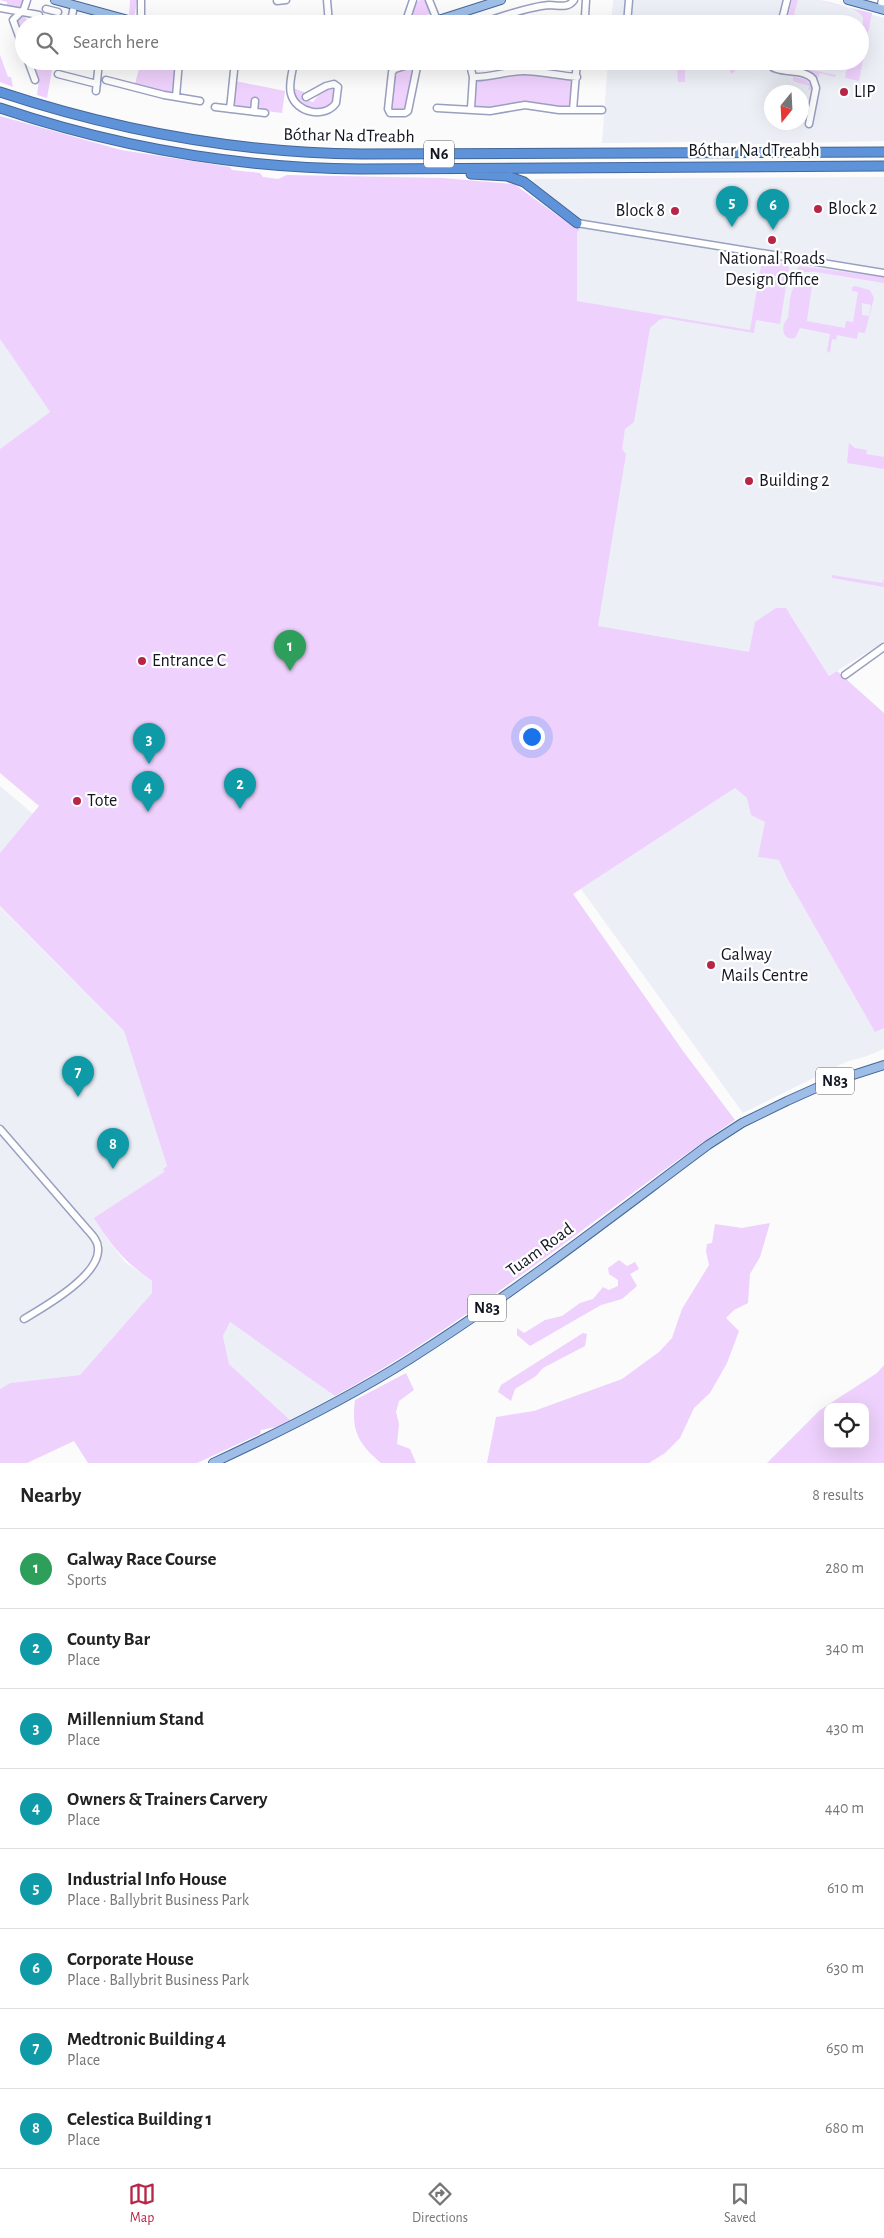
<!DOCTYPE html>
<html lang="en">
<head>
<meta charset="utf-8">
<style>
	:root { --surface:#fff; --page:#f2f2f2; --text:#222; --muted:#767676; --line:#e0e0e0; --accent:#b72646 }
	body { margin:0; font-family:"Alegreya Sans",sans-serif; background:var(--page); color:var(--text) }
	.controls { position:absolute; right:15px; bottom:15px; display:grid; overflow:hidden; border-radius:10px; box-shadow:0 5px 20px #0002 }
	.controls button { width:45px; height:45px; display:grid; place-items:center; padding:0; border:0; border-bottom:1px solid var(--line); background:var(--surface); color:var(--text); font:25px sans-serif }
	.compass { position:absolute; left:764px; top:85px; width:45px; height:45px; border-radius:50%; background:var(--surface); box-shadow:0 5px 20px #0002; rotate:198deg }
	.you { position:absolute; left:531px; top:736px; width:18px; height:18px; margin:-12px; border:4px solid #fff; border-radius:50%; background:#1a73e8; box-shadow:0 0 0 8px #1a73e833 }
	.badge { display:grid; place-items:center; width:32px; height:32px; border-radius:50%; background:var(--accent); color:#fff; font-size:16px; font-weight:700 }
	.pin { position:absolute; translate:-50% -41px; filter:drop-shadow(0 1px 2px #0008) }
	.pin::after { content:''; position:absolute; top:26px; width:18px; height:15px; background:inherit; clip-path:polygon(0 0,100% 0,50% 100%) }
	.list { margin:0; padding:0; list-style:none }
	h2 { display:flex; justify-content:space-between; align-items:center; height:65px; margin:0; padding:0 20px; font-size:21px }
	h2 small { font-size:16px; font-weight:400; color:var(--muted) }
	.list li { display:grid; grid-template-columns:32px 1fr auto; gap:15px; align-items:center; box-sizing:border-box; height:80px; padding:0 20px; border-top:1px solid var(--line) }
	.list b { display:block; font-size:19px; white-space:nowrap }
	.list p { margin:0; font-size:16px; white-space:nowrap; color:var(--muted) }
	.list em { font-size:16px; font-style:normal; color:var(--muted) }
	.icon { flex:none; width:28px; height:28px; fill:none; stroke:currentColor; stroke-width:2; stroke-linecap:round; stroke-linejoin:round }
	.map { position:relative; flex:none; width:884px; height:1463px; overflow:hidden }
	.search { position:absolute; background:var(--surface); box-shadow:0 5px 20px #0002; left:15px; right:15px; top:15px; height:55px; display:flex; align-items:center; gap:12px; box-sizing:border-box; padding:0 18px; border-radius:28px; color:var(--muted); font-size:19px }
	.sheet { height:705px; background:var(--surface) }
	nav { display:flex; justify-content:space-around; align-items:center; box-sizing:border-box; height:70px; border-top:1px solid var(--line); background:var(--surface); font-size:14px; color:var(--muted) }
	nav a { display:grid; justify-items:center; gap:2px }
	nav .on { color:var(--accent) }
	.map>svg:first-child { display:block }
	.built { fill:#edeff7; fill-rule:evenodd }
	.green { fill:#eed1fc; fill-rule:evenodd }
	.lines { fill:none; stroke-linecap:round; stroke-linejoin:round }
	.minor-casing { stroke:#989fbf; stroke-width:9 }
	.major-casing { stroke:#446799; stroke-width:10 }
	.highway-casing { stroke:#446799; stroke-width:11 }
	.minor { stroke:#fff; stroke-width:6 }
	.major { stroke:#9ebee8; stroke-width:8 }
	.highway { stroke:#5e92d9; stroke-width:9 }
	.poi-dot { fill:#b72646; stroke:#fff; stroke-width:2 }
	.labels { text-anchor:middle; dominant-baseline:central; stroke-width:4.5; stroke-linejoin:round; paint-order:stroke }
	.shield { fill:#fff; stroke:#5a5d64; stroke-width:1 }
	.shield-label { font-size:16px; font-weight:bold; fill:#141722 }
	.poi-label { font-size:18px; fill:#141722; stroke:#fff; text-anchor:start }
	.street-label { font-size:18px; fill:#141722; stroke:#fff }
</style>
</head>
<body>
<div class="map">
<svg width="884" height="1463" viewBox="0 0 884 1463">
	<rect width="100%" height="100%" fill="#fbfbfb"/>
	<path class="built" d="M613,0h208l63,18v123l-129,3 -60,-2 -93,1 6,-82h252v-37h-249zM772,92h30v30h-30z
		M884,177v465l-55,34 -40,-64 -15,47 -203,70 6,-496 3,-4 -19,-11 -36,-28 9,-11z
		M0,339l50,73 -50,37z
		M0,786l33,28 -33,39z
		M735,788l12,10 18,23 22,57 88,153 9,-3v21l-17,7 -21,6 -103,51 -162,-224z
		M0,907l124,124 43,135 -4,3 1,3 -69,46 13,22 17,22 27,19v12l-72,82 -70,8 -10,6z
		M230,1322l75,52 30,22 -45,24 -61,-56 -6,-28z"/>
	<path class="green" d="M0,0h24l-1,6 -4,2 -12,-2v-4z
		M130,0h7l-2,14 -3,2h-3z
		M420,0h7l2,5 1,9 -18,4 2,-14z
		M792,0h6l-7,24h-5z
		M817,0l55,13 -13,68 -14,-3 2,-12 8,2 2,-7h3l3,-26 -3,-1c1,-5 4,-11 3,-16 -2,-11 -37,-16 -46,-18z
		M24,16l2,3 13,3 -15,2v16l-7,-18z
		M0,55l8,22h3l2,10 -13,-5z
		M32,61h10l10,9 -5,28 -10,-3 2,-15z
		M141,61h35l-3,30 -5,2 -33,-9z
		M771,61h21l-1,5 45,9 -1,2 -15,-4 -3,6 -7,-7 -37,-7z
		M734,66l1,5 -4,3 -1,-4h-45v12h-7l-1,-15z
		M408,68l6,3 -8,39 -14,1 -1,-2 3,-34 1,-3z
		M531,74l40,6v25l-6,3c-17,-2 -35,-7 -51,-5 -13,2 -27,9 -39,3v-23l4,-3z
		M793,77c9,1 19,2 18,13h-3l1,-4 -16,-5z
		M235,81l50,10 -3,22 -23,-3 -2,-2v-8h-5l-3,8 -13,-2 -2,-4z
		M331,87l4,2c-1,5 0,12 -3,15 -13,15 -38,0 -39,-16l11,4 2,8 7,2 9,-11z
		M0,116l121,34 109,17 2,3 28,3 3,4 15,2 9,-4 155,3 72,6 47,34 19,11 -3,4v68l173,29 12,-70 21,3 6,4 -9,57 -24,-4 -2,13 -90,-15 -5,2 -9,8 -16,94 -9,7 -3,20 4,5 -28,172 151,26 6,-30 21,-14h10l43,68 8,-5 47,42v315l-9,4 -88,-154 -8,-18 -21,-3 7,-35 -14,-7 -4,-17 -12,-10 -162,106 110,157 52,69c-134,91 -258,198 -400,276l-105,-74 -7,14 6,28 61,56 -14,7 -15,3 -1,4 -63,29h-109l-14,-22 -47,22h-27v-74l10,-6 70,-8 72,-82v-12c-29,-21 -39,-33 -58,-63l70,-46 -1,-3 4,-3 -43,-135 -124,-125v-53l39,-47 -39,-33v-324l50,-37 -50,-73z
		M800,266l84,11v6l-68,-11h-17l-2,-3z
		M809,279l6,2 -3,5 -5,35 38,7 1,-7 7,1 5,-30 -6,-1v-4l3,-1 15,4 4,8 -9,35 -7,-1 -1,7 -20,-4 -1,5 -4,-1 -2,14 -3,-2 3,-17 -30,-6 -5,10c-13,3 -15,-12 -7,-20 3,-17 -1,-37 21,-39zM862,303l9,2 -2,11 -7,-1z
		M849,443l6,5 12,2 -1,4 18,3v12l-37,-6z
		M832,575l50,8 1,-4 1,8 -52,-9z
		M770,1223l-10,34 -10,17 -2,29 -14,7 -8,8 13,13 -12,32 -17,30 -16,15 -14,30 -15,15 -16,10h-162l9,-46 38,-6 88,-32 37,-27 13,-14 10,-29 27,-44 -3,-14 1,-7 5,-1 3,-19 27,4z
		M619,1260l8,6 8,-4 4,7 -9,5 7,12 -15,13 -21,6 -71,41 -13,-11v-7l7,5 21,-13 17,-4 18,-13 13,-4 10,-12 6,3 9,-4v-6l-9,-6 -1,-6z
		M583,1333l4,1 -2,12 -42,22 -7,8 -21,13 -4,12 -13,-9 3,-7z
		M884,1365v98h-117l53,-53 57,-37zM828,1407h37v37h-37z
		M406,1373l8,17 -15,11 -3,11 3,12 -2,20 13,5 6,14h-35c-23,-20 -30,-32 -26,-63z"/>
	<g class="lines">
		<defs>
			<path id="minor" d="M141,0v23
				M327,0l2,24
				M429,0l8,20
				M277,1l9,-1
				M74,6l-3,15 6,3
				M0,8l39,7
				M46,9l12,3
				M880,9l2,-9
				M585,16l1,-16
				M388,24l19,-6 6,-18
				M477,24c23,-6 48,-17 72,-19 9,0 19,4 25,-5
				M627,24l2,-24
				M781,24l6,-24
				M24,50l-11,-30 11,-11 3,-9
				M28,61l7,19
				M294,61c-1,10 -6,23 -3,33 5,19 34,25 45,9l2,-16 -4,-3 -8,2 -20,11
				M469,61l4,16 -2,31
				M766,61c10,16 35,5 47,18l3,9 -7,36
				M418,62l-10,49 -3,2h-15l-2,-4 4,-37 3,-3 25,-8
				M615,63l77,-2
				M58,74l39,10
				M473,77c17,1 33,-6 50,-6 18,0 36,5 54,6
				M106,80l58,15 36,6
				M96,91l3,-30
				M176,97l3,-36
				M215,107l50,6
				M437,108l53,3 35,-6 34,5h43
				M230,109l5,-48
				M573,110l4,-49
				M254,112l1,-11
				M577,223l307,50
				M845,675l39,-28
				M0,1129l86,99c5,6 12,12 12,20 3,27 -54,59 -74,71"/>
			<path id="major" d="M55,0l88,24
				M848,0l36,10
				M426,24l75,-24
				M213,1463c67,-31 134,-64 197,-104 103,-65 200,-141 298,-214l34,-22 45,-22 38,-17 59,-19"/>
			<path id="highway" d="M0,92c118,39 238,61 362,62l522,-2
				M0,108c116,39 237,60 360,61l524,-3
				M471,174l36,2 17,6 53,41"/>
		</defs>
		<use href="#minor" class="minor-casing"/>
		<use href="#major" class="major-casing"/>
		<use href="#highway" class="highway-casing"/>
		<use href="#minor" class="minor"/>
		<use href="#major" class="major"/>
		<use href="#highway" class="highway"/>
	</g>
	<g class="poi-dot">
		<circle cx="844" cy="92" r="5"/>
		<circle cx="818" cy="209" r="5"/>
		<circle cx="675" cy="211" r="5"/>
		<circle cx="772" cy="240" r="5"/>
		<circle cx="749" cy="481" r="5"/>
		<circle cx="142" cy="661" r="5"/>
		<circle cx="77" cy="801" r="5"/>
		<circle cx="711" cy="965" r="5"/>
	</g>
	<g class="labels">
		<g class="shield">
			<rect x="424" y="140.5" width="30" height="27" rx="4"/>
			<rect x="816" y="1067.5" width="38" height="27" rx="4"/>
			<rect x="468" y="1294.5" width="38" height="27" rx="4"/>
		</g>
		<g class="shield-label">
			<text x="439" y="154">N6</text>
			<text x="835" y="1081">N83</text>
			<text x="487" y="1308">N83</text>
		</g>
		<g class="poi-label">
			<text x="854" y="92">LIP</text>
			<text x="828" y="209">Block 2</text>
			<text x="665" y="211" text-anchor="end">Block 8</text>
			<text x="772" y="259" text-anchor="middle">National Roads<tspan x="772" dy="21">Design Office</tspan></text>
			<text x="759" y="481">Building 2</text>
			<text x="152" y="661">Entrance C</text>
			<text x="87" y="801">Tote</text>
			<text x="721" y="955">Galway<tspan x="721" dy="21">Mails Centre</tspan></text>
		</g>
		<g class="street-label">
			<text transform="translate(349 136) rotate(1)">Bóthar Na dTreabh</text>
			<text x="754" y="151">Bóthar Na dTreabh</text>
			<text transform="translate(540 1250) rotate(-36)">Tuam Road</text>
		</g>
	</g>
</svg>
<div class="controls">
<button><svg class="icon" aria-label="locate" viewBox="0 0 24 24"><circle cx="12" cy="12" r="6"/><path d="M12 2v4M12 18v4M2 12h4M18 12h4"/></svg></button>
</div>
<svg class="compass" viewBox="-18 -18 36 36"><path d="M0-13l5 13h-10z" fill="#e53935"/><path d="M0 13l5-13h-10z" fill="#767676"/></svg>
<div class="you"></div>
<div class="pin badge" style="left:290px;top:671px;background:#2e9e5b">1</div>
<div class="pin badge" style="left:240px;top:809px;background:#0f9aa8">2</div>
<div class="pin badge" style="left:149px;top:764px;background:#0f9aa8">3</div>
<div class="pin badge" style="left:148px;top:812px;background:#0f9aa8">4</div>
<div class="pin badge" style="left:732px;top:227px;background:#0f9aa8">5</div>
<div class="pin badge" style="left:773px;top:230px;background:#0f9aa8">6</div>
<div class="pin badge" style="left:78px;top:1097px;background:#0f9aa8">7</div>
<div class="pin badge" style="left:113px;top:1169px;background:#0f9aa8">8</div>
<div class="search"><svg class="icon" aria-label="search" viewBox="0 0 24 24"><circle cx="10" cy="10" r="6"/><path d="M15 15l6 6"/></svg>Search here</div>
</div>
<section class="sheet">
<h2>Nearby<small>8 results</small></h2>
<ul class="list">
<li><span class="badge" style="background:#2e9e5b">1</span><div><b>Galway Race Course</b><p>Sports</p></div><em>280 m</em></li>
<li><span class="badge" style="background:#0f9aa8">2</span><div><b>County Bar</b><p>Place</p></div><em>340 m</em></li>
<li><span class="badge" style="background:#0f9aa8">3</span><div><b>Millennium Stand</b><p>Place</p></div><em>430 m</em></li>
<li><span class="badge" style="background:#0f9aa8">4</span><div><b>Owners &amp; Trainers Carvery</b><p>Place</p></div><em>440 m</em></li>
<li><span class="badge" style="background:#0f9aa8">5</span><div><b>Industrial Info House</b><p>Place · Ballybrit Business Park</p></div><em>610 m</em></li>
<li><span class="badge" style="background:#0f9aa8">6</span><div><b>Corporate House</b><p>Place · Ballybrit Business Park</p></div><em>630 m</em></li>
<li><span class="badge" style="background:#0f9aa8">7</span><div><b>Medtronic Building 4</b><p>Place</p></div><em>650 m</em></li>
<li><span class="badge" style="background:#0f9aa8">8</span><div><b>Celestica Building 1</b><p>Place</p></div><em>680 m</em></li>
</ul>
</section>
<nav>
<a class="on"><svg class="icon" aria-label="map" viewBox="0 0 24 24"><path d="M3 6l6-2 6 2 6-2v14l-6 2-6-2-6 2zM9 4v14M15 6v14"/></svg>Map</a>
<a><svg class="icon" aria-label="directions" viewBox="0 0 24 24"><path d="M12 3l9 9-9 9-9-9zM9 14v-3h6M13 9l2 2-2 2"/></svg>Directions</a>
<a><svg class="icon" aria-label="saved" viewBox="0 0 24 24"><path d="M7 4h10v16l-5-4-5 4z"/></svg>Saved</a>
</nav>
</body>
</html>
